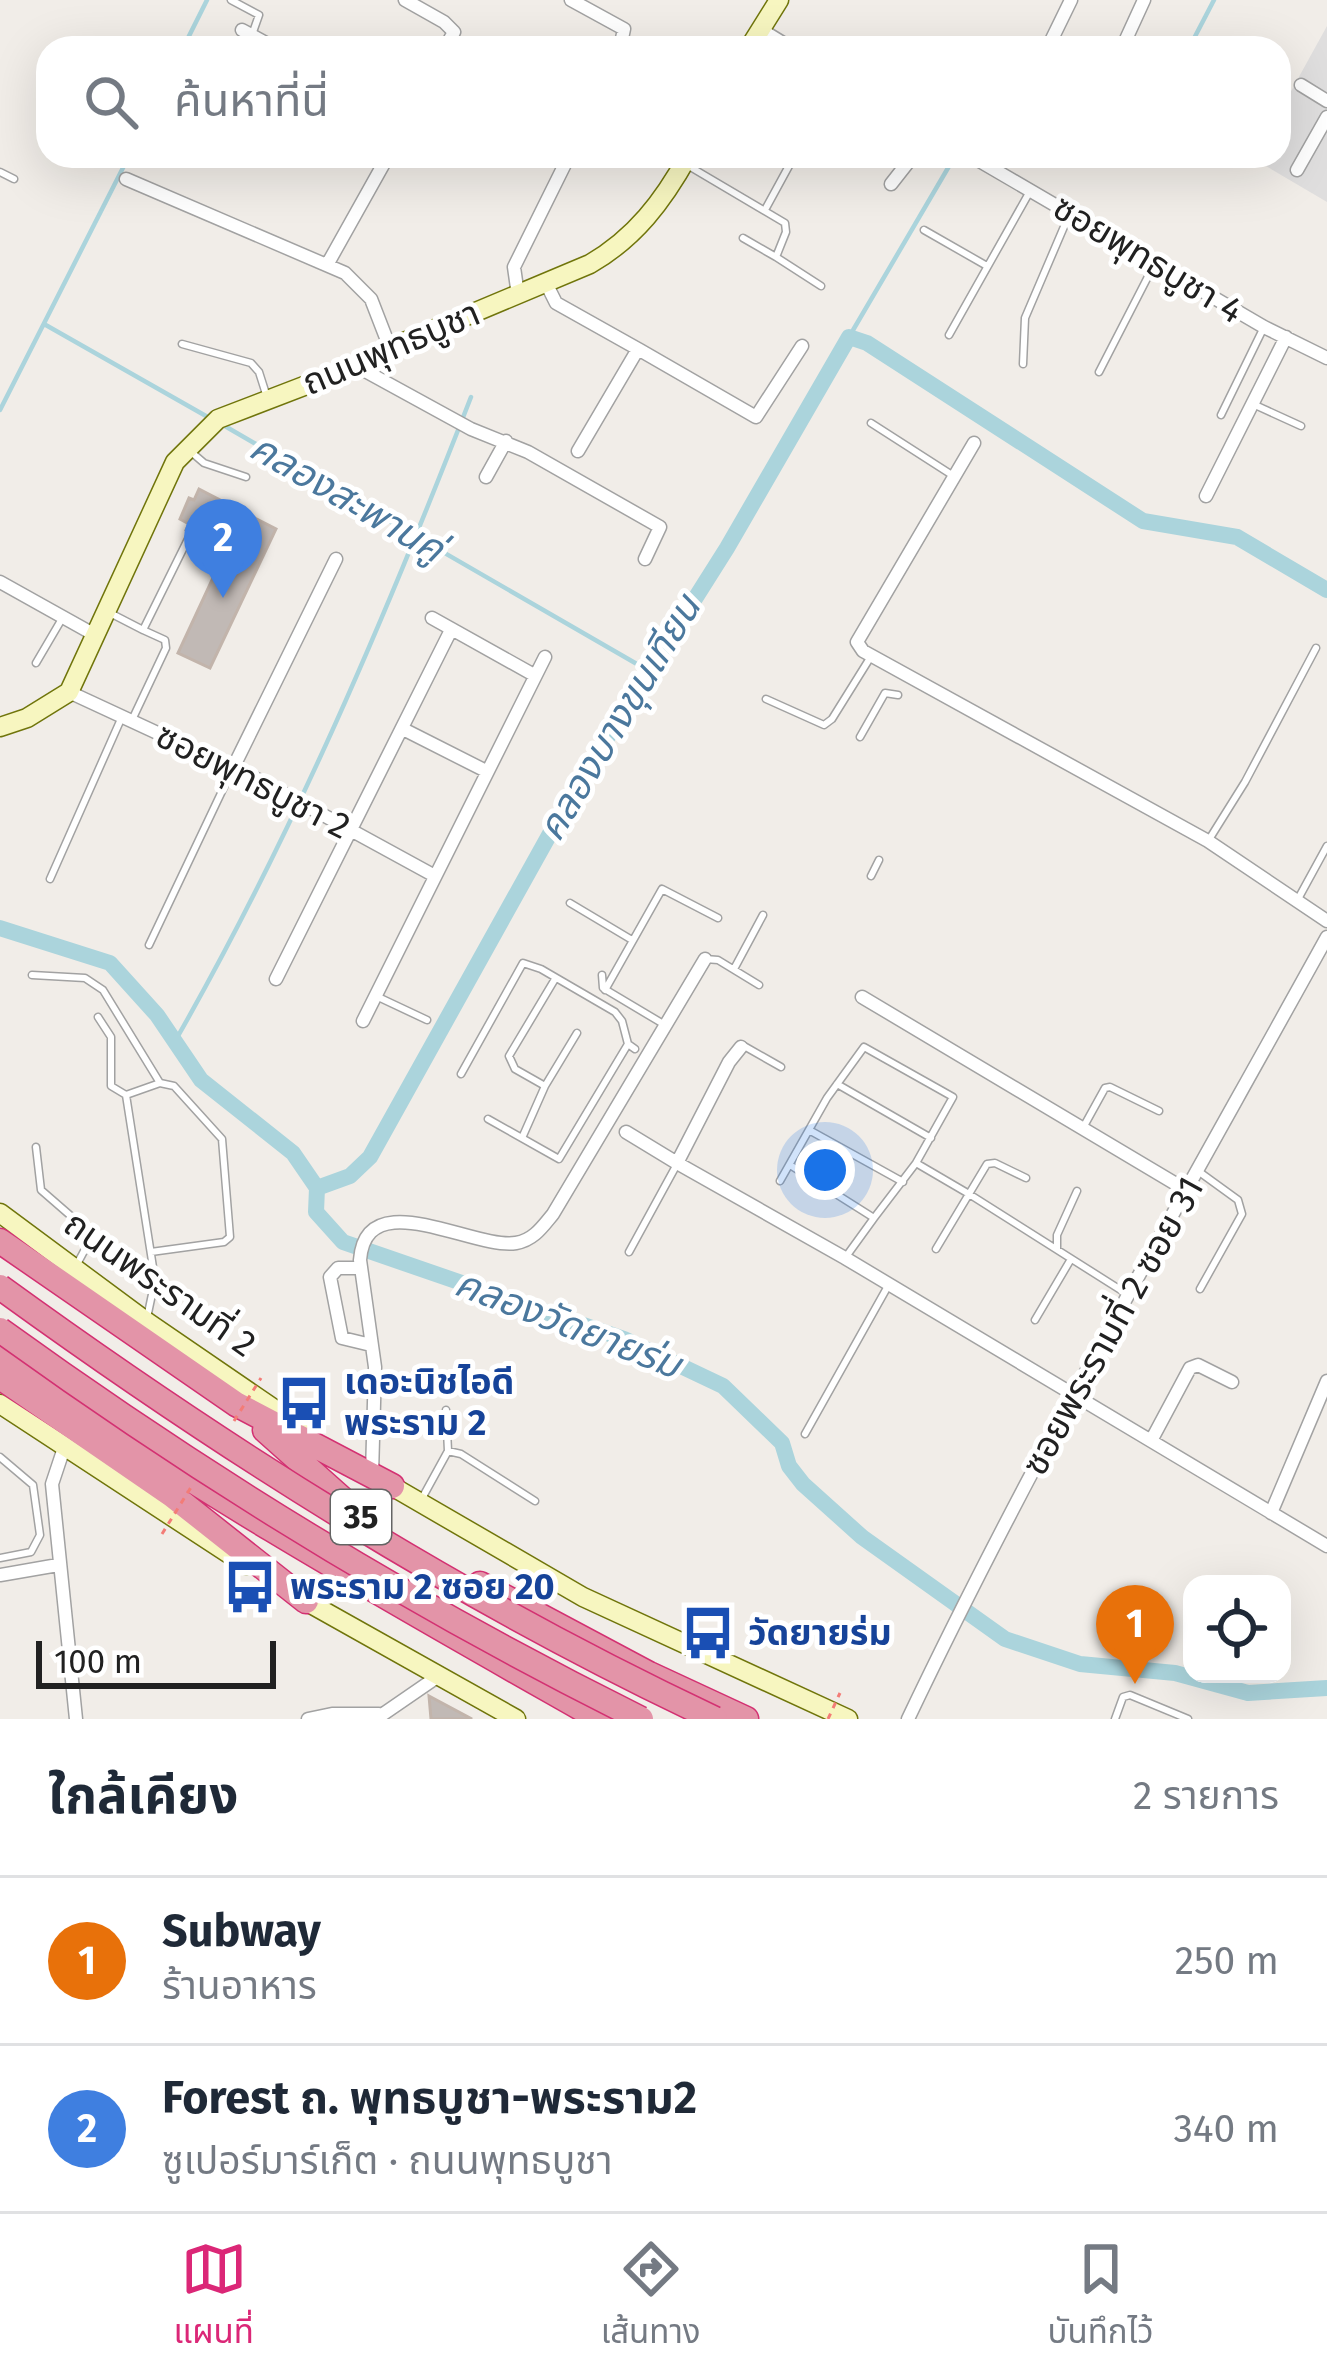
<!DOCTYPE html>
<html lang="th">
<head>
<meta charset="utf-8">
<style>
	:root { --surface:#fff; --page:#f6f6f7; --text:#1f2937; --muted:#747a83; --line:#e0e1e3; --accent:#db2777 }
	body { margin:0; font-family:"Fira Sans","Noto Sans Thai",sans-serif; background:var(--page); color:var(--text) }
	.controls { position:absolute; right:36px; bottom:36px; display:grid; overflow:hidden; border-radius:24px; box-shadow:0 12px 48px #0002 }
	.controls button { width:108px; height:108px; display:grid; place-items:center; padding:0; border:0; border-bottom:3px solid var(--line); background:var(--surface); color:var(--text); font:60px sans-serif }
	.scale { position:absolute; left:36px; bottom:30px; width:240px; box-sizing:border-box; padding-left:12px; border:6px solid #212121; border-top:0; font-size:33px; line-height:42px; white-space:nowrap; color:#212121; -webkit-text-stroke:9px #fff; paint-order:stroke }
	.you { position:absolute; left:825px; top:1170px; width:42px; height:42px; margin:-30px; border:9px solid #fff; border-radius:50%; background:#1a73e8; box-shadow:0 0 0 18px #1a73e833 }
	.badge { display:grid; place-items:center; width:78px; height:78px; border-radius:50%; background:var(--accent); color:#fff; font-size:39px; font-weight:700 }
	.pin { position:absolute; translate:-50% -99px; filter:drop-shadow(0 3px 6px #0008) }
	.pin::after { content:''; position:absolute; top:63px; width:42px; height:36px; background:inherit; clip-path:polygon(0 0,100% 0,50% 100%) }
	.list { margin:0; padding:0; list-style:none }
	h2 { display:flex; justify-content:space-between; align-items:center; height:156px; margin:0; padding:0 48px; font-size:51px }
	h2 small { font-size:39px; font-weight:400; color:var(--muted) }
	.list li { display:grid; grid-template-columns:78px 1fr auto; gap:36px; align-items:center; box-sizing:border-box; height:168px; padding:0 48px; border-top:3px solid var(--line) }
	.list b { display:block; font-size:45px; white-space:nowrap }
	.list p { margin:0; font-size:39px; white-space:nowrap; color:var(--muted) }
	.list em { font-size:39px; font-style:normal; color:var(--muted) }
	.icon { flex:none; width:66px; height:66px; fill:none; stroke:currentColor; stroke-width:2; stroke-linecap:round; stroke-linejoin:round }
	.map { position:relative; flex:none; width:1327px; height:1719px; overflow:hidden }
	.search { position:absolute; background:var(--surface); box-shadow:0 12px 48px #0002; left:36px; right:36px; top:36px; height:132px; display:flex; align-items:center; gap:30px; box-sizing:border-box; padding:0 42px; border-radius:36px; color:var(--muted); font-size:45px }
	.sheet { height:492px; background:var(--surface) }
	nav { display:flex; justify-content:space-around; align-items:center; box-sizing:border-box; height:168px; border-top:3px solid var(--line); background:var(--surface); font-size:33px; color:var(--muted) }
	nav a { display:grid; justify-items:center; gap:6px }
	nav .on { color:var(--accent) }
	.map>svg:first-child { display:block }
	.residential { fill:#dfdede }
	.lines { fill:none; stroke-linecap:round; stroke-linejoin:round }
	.stream { stroke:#abd4dc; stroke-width:4.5 }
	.canal { stroke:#abd4dc; stroke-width:16 }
	.building { fill:#c1b9b5; stroke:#c2b4ab; stroke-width:3 }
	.lane-casing { stroke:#a2a2a2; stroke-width:9 }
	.street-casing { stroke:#a2a2a2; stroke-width:15 }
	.secondary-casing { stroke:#70750b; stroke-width:21 }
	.highway-casing { stroke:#d33172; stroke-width:27 }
	.lane { stroke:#fff; stroke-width:6 }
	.street { stroke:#fff; stroke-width:12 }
	.secondary { stroke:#f7f6c0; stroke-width:18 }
	.highway { stroke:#e394a8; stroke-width:24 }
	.highway-bridge-casing { stroke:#d33172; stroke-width:27; stroke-linecap:butt }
	.path-bridge { stroke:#f37c77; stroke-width:3; stroke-dasharray:6 6; stroke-linecap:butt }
	.highway-bridge { stroke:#e394a8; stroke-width:24 }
	.labels { text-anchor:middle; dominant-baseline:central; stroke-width:10; stroke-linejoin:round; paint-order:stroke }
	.shield { fill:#fff; stroke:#646464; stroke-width:3 }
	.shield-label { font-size:33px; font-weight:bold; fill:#212121 }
	.street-label { font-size:36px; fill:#212121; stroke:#fff }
	.transit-label { font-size:36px; font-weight:bold; fill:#164399; stroke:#fff; text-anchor:start }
	.water-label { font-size:39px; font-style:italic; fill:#4b789d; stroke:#fff }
</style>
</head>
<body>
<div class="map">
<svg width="1327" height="1719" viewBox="0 0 1327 1719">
	<rect width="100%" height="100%" fill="#f1ede8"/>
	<path class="residential" d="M1327,26v176l-73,-43 25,-3v-43z"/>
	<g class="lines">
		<path class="stream" d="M183,48l24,-48
			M1189,48l25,-48
			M44,324l169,96
			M849,337l106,-181
			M0,410l129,-254
			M223,425l426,246
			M174,1043c118,-206 211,-425 297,-646"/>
		<path class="canal" d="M0,928l110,35 47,52 44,65 92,73 24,35 33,-12 20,-19 206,-370 151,-239 122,-211 18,6 276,178 94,16 90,53
			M317,1188l-1,24 27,30 281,97 99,47 59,57 7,23 14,18 59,53 143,102 75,25 95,9 73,20 79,-5"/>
	</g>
	<path class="building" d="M199,489l77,40 -66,139 -32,-15 48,-103 -40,-20 3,-6 -9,-5 9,-21 5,2z
		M429,1696l43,23h-41z"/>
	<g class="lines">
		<defs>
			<path id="lane" d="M231,0l28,15 -6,17
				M687,165l98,58 1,9 -10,25 -33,-19
				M0,172l14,7
				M766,208l24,-44 -6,-8
				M924,230l63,36
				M776,257l45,29
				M949,335l80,-142
				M182,344l69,19 8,9 7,22
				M1023,364l2,-46 44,-103
				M1099,372l56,-109
				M1255,405l46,21
				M1221,415l43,-88
				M871,423l81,52
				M190,451l14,12 42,14
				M110,613l33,17 46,-93
				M36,663l27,-46
				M766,699l58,26 8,-6 38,-61
				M132,720l34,-72 -1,-8 -22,-10
				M860,737l25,-44 13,2
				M1210,838l35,-56 71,-134
				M871,876l8,-16
				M50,879l71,-160
				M1298,899l29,-53
				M570,903l62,37
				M149,945l84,-177
				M705,959l13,1 41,25
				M734,969l29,-54
				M32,975l53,3 18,12 57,93
				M602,975l1,13 62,37
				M605,990l57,-101 56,29
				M376,996l51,24
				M98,1017l13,20v49l15,9
				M744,1046l37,21
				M461,1074l62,-111 18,6 74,43 7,9 6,23
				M837,1084l94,54
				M545,1086l32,-53
				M488,1119l71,40 69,-115 7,5
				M1084,1126l21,-38 5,-1 49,24
				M809,1130l94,52
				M522,1138l23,-52 -30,-17 -6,-13 46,-77
				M36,1147l5,43 46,40 3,10 -14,26
				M790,1165l84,53 42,-55 53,31 18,-30 8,-1 31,15
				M1198,1171l40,29 4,14 -42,75
				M780,1181l47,-83 37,-51 89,50 -37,66
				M936,1249l33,-55 158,100
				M1057,1249v-14l20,-44
				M629,1252l47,-86
				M845,1258l29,-40
				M147,1318l8,-38 -29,-185 34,-12 14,3 48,53 8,98 -6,5 -73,10
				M1035,1320l36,-61
				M446,1410l2,41
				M805,1434l83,-148
				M0,1457l33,28 7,50 -9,17 -31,6
				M420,1502l28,-51 13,3 74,47
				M1115,1719l8,-22 7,-2 58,24"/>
			<path id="street" d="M405,0l39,22 10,10 -5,9 16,7
				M571,0l53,29 -4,19
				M760,29l31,19
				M242,30l33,18
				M1051,41l20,-41
				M1122,48l22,-48
				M1301,85l26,16
				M971,156l293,171 63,31
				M1297,170l30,-53
				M126,179l219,94 26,26 19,49
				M891,184l22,-28
				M327,265l61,-109
				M546,283l10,20 82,46 -60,102
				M518,295l-4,-28 55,-111
				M638,349l118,68 46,-71
				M356,366l115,63 57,23 132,75 -15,32
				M974,443l-117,199 6,9 345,190 119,80
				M486,477l20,-36
				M1206,496l80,-159
				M0,582l95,53
				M432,618l102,57
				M69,692l192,89 172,94
				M403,729l83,42
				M233,768l103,-209
				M276,979l175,-349
				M862,997l324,193
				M363,1021l182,-364
				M741,1047l-12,15 -52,101 168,95 482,288
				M626,1132l51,31
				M361,1268h-23l-8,9 12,61 29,7
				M1152,1439l38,-71 8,-3 34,17
				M64,1448l-12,36 24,235
				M372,1474l3,-107 -15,-107c6,-78 113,-10 156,-17 18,-3 27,-17 37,-29l152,-255
				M1271,1513l56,-132
				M0,1575l58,-10
				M308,1719l24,-5h47
				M376,1719l61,-42
				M908,1719c127,-267 276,-523 419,-782"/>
			<path id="secondary" d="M749,48l30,-48
				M0,727l27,-9 42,-26 106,-230 43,-43 138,-53 34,-18 200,-84c45,-26 73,-63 98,-108
				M0,1213l147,109 152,104
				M0,1404l246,161
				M383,1481l200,116 265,122
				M295,1595l221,124"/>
			<path id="highway" d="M0,1241l236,163 156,82
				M0,1352c191,137 396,251 600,367
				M0,1377l172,118 134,106
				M265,1430l103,92
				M480,1584l169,90 97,45"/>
		</defs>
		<use href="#lane" class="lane-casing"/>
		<use href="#street" class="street-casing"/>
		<use href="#secondary" class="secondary-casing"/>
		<use href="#highway" class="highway-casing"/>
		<use href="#lane" class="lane"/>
		<use href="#street" class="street"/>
		<use href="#secondary" class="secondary"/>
		<use href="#highway" class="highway"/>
		<defs>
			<path id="highway-bridge" d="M0,1287c226,164 462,313 715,432
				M0,1330c202,146 417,278 641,389"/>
		</defs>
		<use href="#highway-bridge" class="highway-bridge-casing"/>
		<path class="path-bridge" d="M234,1421l27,-43
			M162,1534l31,-50
			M828,1719l12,-26"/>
		<use href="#highway-bridge" class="highway-bridge"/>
	</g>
	<defs>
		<symbol id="bus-bare" viewBox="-9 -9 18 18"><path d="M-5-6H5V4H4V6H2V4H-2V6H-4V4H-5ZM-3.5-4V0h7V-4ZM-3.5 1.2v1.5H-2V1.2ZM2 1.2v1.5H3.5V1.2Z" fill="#1a4fb4" stroke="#fff" stroke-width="2.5" paint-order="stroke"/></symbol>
	</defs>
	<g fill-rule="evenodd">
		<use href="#bus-bare" x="266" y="1365" width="76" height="76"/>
		<use href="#bus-bare" x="212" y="1549" width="76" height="76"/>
		<use href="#bus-bare" x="670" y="1595" width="76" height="76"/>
	</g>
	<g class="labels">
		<rect class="shield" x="331" y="1490" width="60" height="54" rx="9"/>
		<g class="shield-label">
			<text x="361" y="1517">35</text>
		</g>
		<g class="street-label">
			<text transform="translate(1148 259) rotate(31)">ซอยพุทธบูชา 4</text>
			<text transform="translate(391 348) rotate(-23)">ถนนพุทธบูชา</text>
			<text transform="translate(253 781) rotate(27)">ซอยพุทธบูชา 2</text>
			<text transform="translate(160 1284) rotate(35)">ถนนพระรามที่ 2</text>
			<text transform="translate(1113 1326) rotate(-61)">ซอยพระรามที่ 2 ซอย 31</text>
		</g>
		<g class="transit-label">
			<text x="344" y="1382">เดอะนิชไอดี<tspan x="344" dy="41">พระราม 2</tspan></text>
			<text x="290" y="1587">พระราม 2 ซอย 20</text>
			<text x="748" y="1633">วัดยายร่ม</text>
		</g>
		<g class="water-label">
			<text transform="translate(347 498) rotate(30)">คลองสะพานคู่</text>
			<text transform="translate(619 718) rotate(-59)">คลองบางขุนเทียน</text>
			<text transform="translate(568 1324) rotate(21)">คลองวัดยายร่ม</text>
		</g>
	</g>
</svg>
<div class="controls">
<button><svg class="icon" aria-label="locate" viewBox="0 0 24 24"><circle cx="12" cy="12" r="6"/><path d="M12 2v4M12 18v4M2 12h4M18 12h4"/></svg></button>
</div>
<div class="scale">100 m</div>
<div class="you"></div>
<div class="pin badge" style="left:1135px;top:1684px;background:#e8710a">1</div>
<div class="pin badge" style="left:223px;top:598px;background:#3f7fe0">2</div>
<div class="search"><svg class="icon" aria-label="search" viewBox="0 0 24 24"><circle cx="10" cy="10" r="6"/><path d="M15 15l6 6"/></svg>ค้นหาที่นี่</div>
</div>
<section class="sheet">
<h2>ใกล้เคียง<small>2 รายการ</small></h2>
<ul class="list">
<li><span class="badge" style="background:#e8710a">1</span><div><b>Subway</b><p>ร้านอาหาร</p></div><em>250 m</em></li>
<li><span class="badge" style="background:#3f7fe0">2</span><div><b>Forest ถ. พุทธบูชา-พระราม2</b><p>ซูเปอร์มาร์เก็ต · ถนนพุทธบูชา</p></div><em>340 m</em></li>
</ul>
</section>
<nav>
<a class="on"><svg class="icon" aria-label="map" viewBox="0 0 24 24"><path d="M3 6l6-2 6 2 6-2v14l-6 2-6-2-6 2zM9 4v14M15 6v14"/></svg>แผนที่</a>
<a><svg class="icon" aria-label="directions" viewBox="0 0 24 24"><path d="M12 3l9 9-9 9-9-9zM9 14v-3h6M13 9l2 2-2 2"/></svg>เส้นทาง</a>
<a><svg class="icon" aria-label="saved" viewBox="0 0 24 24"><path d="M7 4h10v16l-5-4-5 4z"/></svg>บันทึกไว้</a>
</nav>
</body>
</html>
